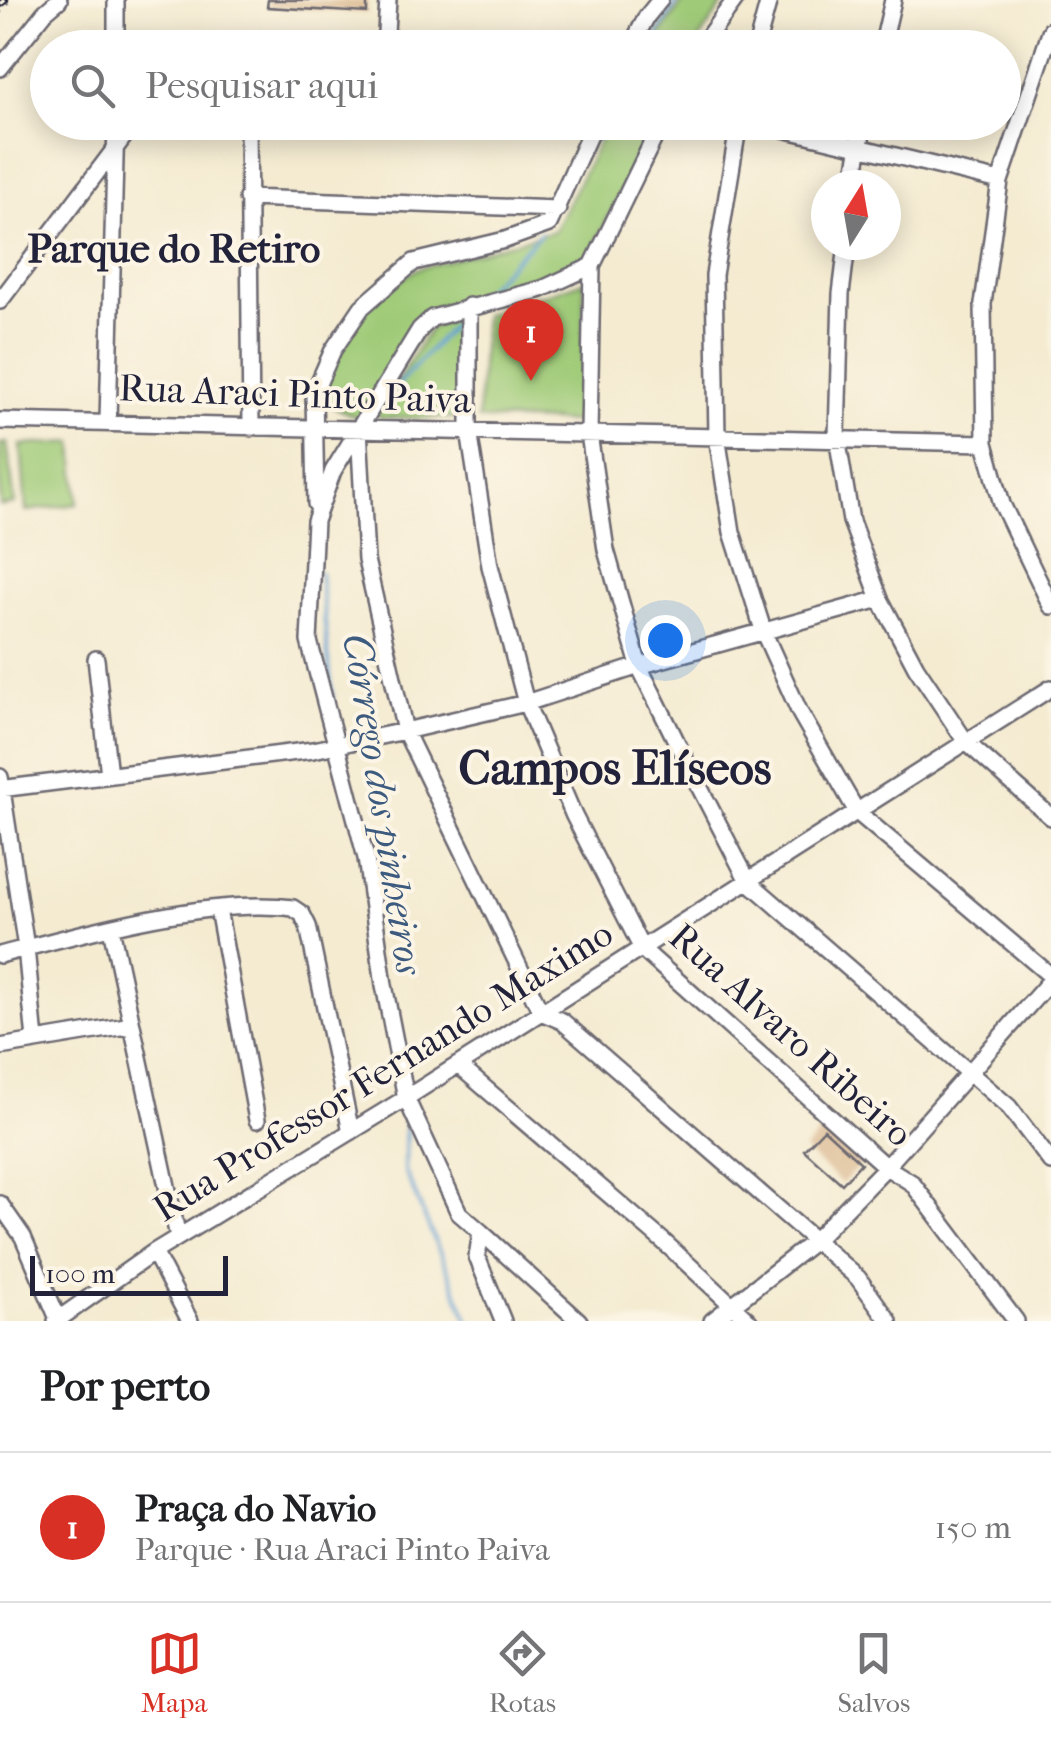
<!DOCTYPE html>
<html lang="pt">
<head>
<meta charset="utf-8">
<style>
	:root { --surface:#fff; --page:#f2f2f2; --text:#202124; --muted:#757577; --line:#e0e0e0; --accent:#d93025 }
	body { margin:0; font-family:"IM FELL French Canon",serif; background:var(--page); color:var(--text) }
	.compass { position:absolute; left:811px; top:170px; width:90px; height:90px; border-radius:50%; background:var(--surface); box-shadow:0 5px 25px #0003; rotate:11deg }
	.scale { position:absolute; left:30px; bottom:25px; width:198px; box-sizing:border-box; padding-left:10px; border:5px solid #22223b; border-top:0; font-size:28px; line-height:35px; white-space:nowrap; color:#22223b; -webkit-text-stroke:8px #fcf5e5; paint-order:stroke }
	.you { position:absolute; left:665px; top:640px; width:35px; height:35px; margin:-25px; border:8px solid #fff; border-radius:50%; background:#1a73e8; box-shadow:0 0 0 15px #1a73e833 }
	.badge { display:grid; place-items:center; width:65px; height:65px; border-radius:50%; background:var(--accent); color:#fff; font-size:32px; font-weight:700 }
	.pin { position:absolute; translate:-50% -82px; filter:drop-shadow(0 2px 5px #0008) }
	.pin::after { content:''; position:absolute; top:52px; width:35px; height:30px; background:inherit; clip-path:polygon(0 0,100% 0,50% 100%) }
	.list { margin:0; padding:0; list-style:none }
	h2 { display:flex; justify-content:space-between; align-items:center; height:130px; margin:0; padding:0 40px; font-size:42px }
	h2 small { font-size:32px; font-weight:400; color:var(--muted) }
	.list li { display:grid; grid-template-columns:65px 1fr auto; gap:30px; align-items:center; box-sizing:border-box; height:150px; padding:0 40px; border-top:2px solid var(--line) }
	.list b { display:block; font-size:38px; white-space:nowrap }
	.list p { margin:0; font-size:32px; white-space:nowrap; color:var(--muted) }
	.list em { font-size:32px; font-style:normal; color:var(--muted) }
	.icon { flex:none; width:55px; height:55px; fill:none; stroke:currentColor; stroke-width:2; stroke-linecap:round; stroke-linejoin:round }
	.map { position:relative; flex:none; width:1051px; height:1321px; overflow:hidden }
	.search { position:absolute; background:var(--surface); box-shadow:0 5px 25px #0003; left:30px; right:30px; top:30px; height:110px; display:flex; align-items:center; gap:25px; box-sizing:border-box; padding:0 35px; border-radius:55px; color:var(--muted); font-size:38px }
	.sheet { height:280px; background:var(--surface) }
	nav { display:flex; justify-content:space-around; align-items:center; box-sizing:border-box; height:140px; border-top:2px solid var(--line); background:var(--surface); font-size:28px; color:var(--muted) }
	nav a { display:grid; justify-items:center; gap:5px }
	nav .on { color:var(--accent) }
	.map>svg:first-child { display:block }
	.green { fill:#9fca77; stroke:#607659; stroke-width:2.5 }
	.lines { fill:none; stroke-linecap:round; stroke-linejoin:round }
	.stream { stroke:#5f9fd2; stroke-width:4 }
	.building { fill:#dcbc95 }
	.minor-casing { stroke:#6c6870; stroke-width:20 }
	.path { stroke:#6c6870; stroke-width:2.5; stroke-dasharray:2.5 8; stroke-linecap:butt }
	.minor { stroke:#fff; stroke-width:15 }
	.rail-casing { stroke:#22223b; stroke-width:8 }
	.rail { stroke:#fcf5e5; stroke-width:4; stroke-dasharray:11; stroke-linecap:butt }
	.labels { text-anchor:middle; dominant-baseline:central; stroke-width:8; stroke-linejoin:round; paint-order:stroke }
	.street-label { font-size:38px; fill:#22223b; stroke:#fcf5e5 }
	.neighbourhood-label { font-size:40px; font-weight:bold; fill:#22223b; stroke:#fcf5e5 }
	.water-label { font-size:40px; font-style:italic; fill:#3d5a7f; stroke:#fcf5e5 }
	.district-label { font-size:48px; font-weight:bold; fill:#22223b; stroke:#fcf5e5 }
</style>
</head>
<body>
<div class="map">
<svg width="1051" height="1321" viewBox="0 0 1051 1321">
	<rect width="100%" height="100%" fill="#fcf5e5"/>
	<filter id="ink" filterUnits="userSpaceOnUse"><feTurbulence type="fractalNoise" baseFrequency=".01" numOctaves="2"/><feDisplacementMap in="SourceGraphic" scale="20" xChannelSelector="R" yChannelSelector="G"/><feConvolveMatrix kernelMatrix="1 2 1 2 8 2 1 2 1" color-interpolation-filters="sRGB"/></filter>
	<filter id="wash" filterUnits="userSpaceOnUse"><feTurbulence type="fractalNoise" baseFrequency=".0048" numOctaves="4" result="noise"/><feDisplacementMap in="SourceGraphic" scale="40" xChannelSelector="R" yChannelSelector="G"/><feGaussianBlur stdDeviation="2.25" result="paint"/><feColorMatrix in="noise" values="0 0 0 0 0 0 0 0 0 0 0 0 0 0 0 0 0 1.4 0 .05"/><feComposite in="paint" operator="in"/></filter>
	<g filter="url(#wash)">
		<rect width="100%" height="100%" fill="#f4ebd1"/>
		<path class="green" d="M684,0h42l-32,47 -43,1z
			M608,123h47l-68,138 -85,35 -62,13 -82,109 -38,-18 15,-53 27,-40 55,-38 137,-38z
			M584,281l-2,141 -104,-3 6,-104z
			M462,314v104h-82l-3,-6 54,-84z
			M74,442l4,62 -52,7 -5,-66z
			M7,443l8,61 -15,2v-62z"/>
		<g class="lines">
			<path class="stream" d="M648,48l30,-48
				M596,139l8,-17
				M474,301l67,-68
				M387,397l74,-81
				M320,572l13,134
				M406,1114l-1,57 64,150"/>
		</g>
		<g id="blocks">
			<path class="building" d="M268,0h99v13l-100,-6z
				M824,1129l37,34 -19,21 -38,-34z"/>
		</g>
	</g>
	<g filter="url(#ink)">
		<use href="#blocks" fill-opacity="0" stroke="#6c6870" stroke-width="2.5"/>
		<g class="lines">
			<defs>
				<path id="minor" d="M116,0v48
					M1051,30l-51,151 -17,123 2,139 17,61 49,102
					M385,48l3,-48
					M630,48l17,-32 13,-16
					M700,48l35,-48
					M756,48l13,-48
					M882,48l11,-48
					M0,68l45,-56 14,-12
					M248,122l3,306
					M739,122l-25,153 3,161 15,96 32,101 36,80 57,99 194,164
					M754,122l246,59
					M853,185l11,-63
					M247,198l311,11
					M847,245l-6,49 -4,143 14,84 29,78 36,68 50,75 85,75
					M592,266l-3,168 17,116 33,116 49,99 60,116 261,226 42,55
					M0,301l135,-179
					M469,306v125l21,135 36,137 48,113 68,133 244,218 26,16 104,138
					M0,421l985,22
					M108,421l8,-299
					M359,428l7,132 39,171 136,281 21,9 296,257 31,43
					M316,504l-2,-111 19,-43 29,-43 52,-45 91,-22 44,-16 46,-102
					M96,659l13,116
					M0,777l26,171 9,92
					M0,789l313,-39 92,-19 121,-28 113,-37 241,-67
					M218,909l39,211
					M111,928l67,309
					M0,955c82,-22 209,-58 293,-47l9,6 6,12 43,206
					M0,1047l132,-22
					M458,1065l205,176 86,80
					M0,1204l23,33 36,84
					M481,1232l98,89
					M154,1252l36,69
					M56,1321l98,-69 252,-154 645,-410
					M503,1321l-26,-64 4,-25 -22,-19 -53,-115 -22,-113 -18,-127 -57,-217 6,-120 18,-50 87,-142 12,-11 110,-29 50,-23 70,-144
					M712,1321l101,-79 73,-75 165,-187"/>
			</defs>
			<use href="#minor" class="minor-casing"/>
			<path class="path" d="M0,13l11,-13"/>
			<use href="#minor" class="minor"/>
			<defs>
				<path id="rail" d="M0,4l5,-4"/>
			</defs>
			<use href="#rail" class="rail-casing"/>
			<use href="#rail" class="rail"/>
		</g>
	</g>
	<g class="labels">
		<g class="street-label">
			<text transform="translate(295 394) rotate(2)">Rua Araci Pinto Paiva</text>
			<text transform="translate(791 1035) rotate(42)">Rua Alvaro Ribeiro</text>
			<text transform="translate(383 1071) rotate(-32)">Rua Professor Fernando Maximo</text>
		</g>
		<g class="neighbourhood-label">
			<text x="174" y="249">Parque do Retiro</text>
		</g>
		<g class="water-label">
			<text transform="translate(383 804) rotate(81)">Córrego dos pinheiros</text>
		</g>
		<g class="district-label">
			<text x="615" y="768">Campos Elíseos</text>
		</g>
	</g>
</svg>
<svg class="compass" viewBox="-18 -18 36 36"><path d="M0-13l5 13h-10z" fill="#e53935"/><path d="M0 13l5-13h-10z" fill="#757577"/></svg>
<div class="scale">100 m</div>
<div class="you"></div>
<div class="pin badge" style="left:531px;top:381px">1</div>
<div class="search"><svg class="icon" aria-label="search" viewBox="0 0 24 24"><circle cx="10" cy="10" r="6"/><path d="M15 15l6 6"/></svg>Pesquisar aqui</div>
</div>
<section class="sheet">
<h2>Por perto<small></small></h2>
<ul class="list">
<li><span class="badge">1</span><div><b>Praça do Navio</b><p>Parque · Rua Araci Pinto Paiva</p></div><em>150 m</em></li>
</ul>
</section>
<nav>
<a class="on"><svg class="icon" aria-label="map" viewBox="0 0 24 24"><path d="M3 6l6-2 6 2 6-2v14l-6 2-6-2-6 2zM9 4v14M15 6v14"/></svg>Mapa</a>
<a><svg class="icon" aria-label="directions" viewBox="0 0 24 24"><path d="M12 3l9 9-9 9-9-9zM9 14v-3h6M13 9l2 2-2 2"/></svg>Rotas</a>
<a><svg class="icon" aria-label="saved" viewBox="0 0 24 24"><path d="M7 4h10v16l-5-4-5 4z"/></svg>Salvos</a>
</nav>
</body>
</html>
